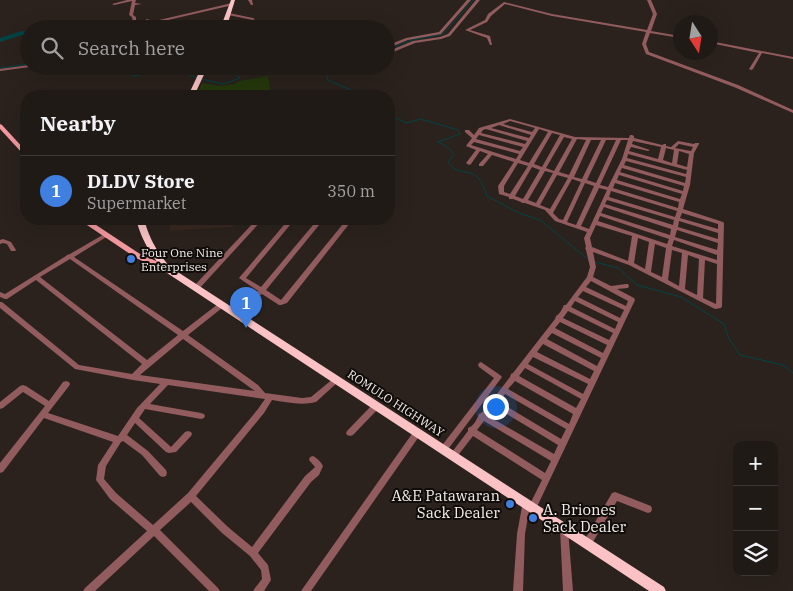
<!DOCTYPE html>
<html lang="en">
<head>
<meta charset="utf-8">
<style>
	:root { --surface:#201a16; --page:#28231f; --text:#f1f3f6; --muted:#a2a1a1; --line:#3d3835; --accent:#0b8043 }
	body { margin:0; font-family:"IBM Plex Serif",serif; background:var(--page); color:var(--text) }
	.controls { position:absolute; right:15px; bottom:15px; display:grid; overflow:hidden; border-radius:10px; box-shadow:0 5px 20px #0002 }
	.controls button { width:45px; height:45px; display:grid; place-items:center; padding:0; border:0; border-bottom:1px solid var(--line); background:var(--surface); color:var(--text); font:25px sans-serif }
	.compass { position:absolute; left:673px; top:15px; width:45px; height:45px; border-radius:50%; background:var(--surface); box-shadow:0 5px 20px #0002; rotate:168deg }
	.you { position:absolute; left:495px; top:406px; width:18px; height:18px; margin:-12px; border:4px solid #fff; border-radius:50%; background:#1a73e8; box-shadow:0 0 0 8px #1a73e833 }
	.badge { display:grid; place-items:center; width:32px; height:32px; border-radius:50%; background:var(--accent); color:#fff; font-size:16px; font-weight:700 }
	.pin { position:absolute; translate:-50% -41px; filter:drop-shadow(0 1px 2px #0008) }
	.pin::after { content:''; position:absolute; top:26px; width:18px; height:15px; background:inherit; clip-path:polygon(0 0,100% 0,50% 100%) }
	.list { margin:0; padding:0; list-style:none }
	h2 { display:flex; justify-content:space-between; align-items:center; height:65px; margin:0; padding:0 20px; font-size:21px }
	h2 small { font-size:16px; font-weight:400; color:var(--muted) }
	.list li { display:grid; grid-template-columns:32px 1fr auto; gap:15px; align-items:center; box-sizing:border-box; height:70px; padding:0 20px; border-top:1px solid var(--line) }
	.list b { display:block; font-size:19px; white-space:nowrap }
	.list p { margin:0; font-size:16px; white-space:nowrap; color:var(--muted) }
	.list em { font-size:16px; font-style:normal; color:var(--muted) }
	.icon { flex:none; width:28px; height:28px; fill:none; stroke:currentColor; stroke-width:2; stroke-linecap:round; stroke-linejoin:round }
	.map { position:relative; flex:none; width:793px; height:591px; overflow:hidden }
	.search { position:absolute; background:var(--surface); box-shadow:0 5px 20px #0002; left:20px; top:20px; width:375px; height:55px; display:flex; align-items:center; gap:12px; box-sizing:border-box; padding:0 18px; border-radius:28px; color:var(--muted); font-size:19px }
	.panel { position:absolute; background:var(--surface); box-shadow:0 5px 20px #0002; left:20px; top:90px; width:375px; height:135px; border-radius:20px }
	.map>svg:first-child { display:block }
	.built { fill:#382820 }
	.green { fill:#24380c }
	.lines { fill:none; stroke-linecap:round; stroke-linejoin:round }
	.stream { stroke:#004446; stroke-width:1 }
	.river { fill:#004446; fill-rule:evenodd }
	.minor { fill:#925b5e; fill-rule:evenodd }
	.major { fill:#f3989e; fill-rule:evenodd }
	.highway { fill:#fac2c4; fill-rule:evenodd }
	.shop-dot { fill:#3f7fe0; stroke:#100c0a; stroke-width:2 }
	.labels { text-anchor:middle; dominant-baseline:central; stroke-width:4; stroke-linejoin:round; paint-order:stroke }
	.poi-label { font-size:12px; fill:#f4edea; stroke:#100c0a; text-anchor:start }
	.street-label { font-size:12px; fill:#f4edea; stroke:#100c0a }
	.near-poi-label { font-size:15px; fill:#f4edea; stroke:#100c0a; text-anchor:end }
</style>
</head>
<body>
<div class="map">
<svg width="793" height="591" viewBox="0 0 793 591">
	<rect width="100%" height="100%" fill="#2b221d"/>
	<path class="built" d="M171,219h63l-1,8 -64,4z"/>
	<path class="green" d="M268,76l3,20h-76l7,-13 18,3 15,-2 4,-3z"/>
	<g class="lines">
		<path class="stream" d="M386,50l26,-10 31,-6 30,-34
			M48,66l-5,5 4,2 51,-7
			M106,66l29,10 31,-7h9l22,9
			M329,66l-3,7 2,7 25,11 6,5
			M0,68l29,-4
			M201,79l22,5 17,-6 -14,-12
			M389,111l5,6 12,6 15,-4 37,11 2,4 -22,8 8,4 8,8 -6,8c14,20 28,-3 39,34l32,17 21,7 49,40
			M595,262l23,6 19,17 44,12 43,27 4,13 12,18 43,10 10,8"/>
		<path class="river" d="M22,31l7,1v4l-7,-1 -22,7v-4z"/>
		<path class="minor" d="M127,0h9l-1,3 7,1 -7,1 -2,10 3,2v4l4,1v2l-7,-1 -1,-6 -3,-2 3,-14 -18,4 -2,-1z
			M248,0h4l1,5h-2z
			M467,0h4l-30,34 -33,6 -22,9v-3l20,-8 33,-6z
			M476,0h4l-30,36 -9,3 -26,4 -29,12v-3l27,-11 27,-4 8,-3z
			M647,0h4l6,14 -6,17 29,5v2l-30,-5 -4,11 3,8 89,33 55,25v3l-59,-26 -88,-33 -4,-10 4,-12 -94,-16 -47,-12 -14,12 -4,6 -17,8 20,6 2,9h-2l-3,-7 -22,-8 20,-10 3,-6 16,-12 48,12 95,16 6,-16z
			M232,3l2,1 -1,1 -78,18 -18,6h-6l19,-7 -4,-1v-2l9,2z
			M229,13l24,5 2,1 -2,1 -25,-5v-2z
			M710,41l83,16v2l-31,-6 -9,16 -2,1 -2,-1 10,-16 -49,-10z
			M29,65v1l1,1 -30,4v-2z
			M510,119l65,18 54,1 1,-3h2l2,1v2l28,7 2,-1h2v2l5,1 7,-6 16,3 1,-1h4v1l-5,9 -4,32 -7,24 40,13 1,1 -2,83 -1,2 -6,1 -86,-44 -36,-13 3,15 -3,10 18,9 15,-2h2l1,2 -1,2 -11,1 17,9 1,2 -100,211 -3,1 -3,-1 -4,23 -2,57h-10l4,-57 6,-33 3,-1 3,1 1,3 12,-24 -69,-44 -17,22 -3,2 -3,-2 -1,-2 19,-25v-3c6,-2 9,-9 11,-14 6,-2 10,-10 11,-14l3,-1 17,-22 1,-3 2,-1 42,-54 1,-3c4,-2 6,-7 8,-11h2l21,-28 3,-10 -4,-17 -1,-2 1,-1 -2,-9 3,-6 -32,-11 -10,-11 -20,-7h-3l-1,-1 -8,-3h-4v-2l-10,-3 -1,-8 16,-24 -22,-7 -9,11h-4v-2l9,-10 -8,-3 -9,13 -2,1 -3,-2 10,-13 -10,-4 6,-8 -7,-6v-2h4l5,5 5,-7zM510,121l25,7 -3,4 -29,-8zM499,125l32,10 -2,3 -38,-10zM486,129l41,12 -2,3 -44,-11 2,-3zM539,129l9,3 -19,31 -9,-3zM552,133l8,2 -18,32 -8,-3zM479,135l44,12 -3,4 -44,-12zM564,137l8,2 -18,32 -8,-3zM577,139l9,1 -17,35 -10,-3zM591,140h10l-19,39 -8,-2zM606,140h10l-20,43 -9,-3zM621,140h7l-6,19 -14,28 -8,-2zM633,141l28,6 -3,12 -29,-8 2,-4 17,4 2,-1 -18,-6zM474,142l45,12 -3,5 -45,-14zM679,144l14,3 -2,4 -16,-3zM666,148l8,2 -2,13 -9,-3zM679,151l10,3 -2,13 -10,-3zM628,154l59,16 -1,4 -59,-16zM626,161l60,16 -1,6 -61,-18zM518,163l10,3 -18,28 -6,-2v-6zM532,167l8,3 -17,29 -8,-3zM622,168l62,18 -1,5 -63,-19zM545,171l8,2 -17,30 -8,-3zM557,175l11,3 -18,31 -10,-4zM619,175l63,19 -2,5 -63,-19zM572,179l9,3 -18,38 -4,-1 -6,-6zM585,183l9,3 -18,39 -9,-3zM615,183l64,19 -1,6 -65,-20zM599,188l8,2 -18,39 -8,-3zM611,191l66,20 -2,6 -66,-20zM607,200l67,20 -1,5 -68,-21zM604,207l67,22 -1,6 -69,-22zM682,213l36,11v5l-38,-11zM600,216l69,23 -2,5 -69,-23zM679,221l39,12v6l-40,-12zM596,225l36,11 -4,25 -36,-14 -2,-9zM677,230l41,13 -1,7 -42,-13zM638,238l11,4 -4,27 -11,-6zM674,240l43,15v5l-45,-14zM655,244l11,4 -4,29 -11,-5zM672,250l10,3 -3,33 -11,-6zM688,255l11,4 -2,36 -12,-6zM705,260l12,4 -1,40 -13,-6zM591,281l37,20 -2,5 -40,-19zM583,291l41,19 -4,8 -42,-21zM575,301l43,21 -3,7 -44,-22zM568,311l45,22 -4,7 -46,-22zM560,322l47,23 -4,8 -48,-25zM552,333l49,25 -4,8 -50,-27zM543,344l51,27 -4,8 -53,-27zM533,357l55,27 -5,10 -55,-30zM525,368l56,31 -5,9 -57,-32zM515,381l58,33 -4,10 -61,-35zM505,394l61,35 -5,10 -62,-37zM495,407l63,38 -4,9 -66,-38zM484,421l67,40 -6,12 -68,-43z
			M257,219h6l-65,71h-4l-1,-2 1,-2z
			M289,219h6l-49,59 15,9 57,-68h6l-58,71 15,10 66,-81h6l-66,84 -6,2h-2l-17,-11 -29,20h-4l-1,-2 1,-2 29,-19 -19,-13z
			M106,233l2,1 1,1 -1,1 -34,21 109,74 35,-27h4l1,2 -1,2 -34,27 70,50 7,8 37,5 9,-1 23,-19 2,-1 2,1 2,2 -2,2 -22,20c-15,4 -30,0 -44,-2l-8,13 -68,83 32,31 24,20 53,-71 8,-7 2,-2 -6,-7 1,-3 3,-1c4,2 8,6 10,10l-4,9 -8,7 -53,71 10,12 3,15 -7,11h-11l2,-3 7,-9 -1,-9 -11,-14 -28,-23 -31,-31 -31,28 58,58 2,3h-11l-55,-55 -59,55h-12l2,-3 62,-57 -37,-32 -14,-19 2,-15 15,-23 -69,-24 -41,54 -3,1v-10l45,-57 -22,-14 -20,16 -3,1v-7l20,-16 3,-1 3,1 23,15 14,-19 3,-1 3,1 1,2 -1,2 -21,27 70,23 19,-28 23,-24 -27,-4 -58,-11 -75,-61v-6h2l77,63 53,9 10,-10 -106,-84 -29,19h-2l-5,-2v-5l5,2 61,-38 1,-1 3,-1zM70,259l108,76 -31,25 -107,-83zM183,339l69,50 3,2 -115,-16zM168,385l97,14 -7,10 -70,84 -35,32 -37,-32 -12,-14 2,-13 15,-24 2,-1 19,14 18,21 3,1 3,-1 1,-3 -1,-3 -18,-19 -21,-16 8,-12 31,29 3,1 7,-1 15,-16 1,-2 -1,-2 -3,-1 -3,1 -14,15 -32,-29 6,-9 56,10 3,-1 1,-2 -1,-2 -3,-1 -51,-9z
			M3,239l8,3 5,8 -1,1h-4l-4,-7 -4,-1 -3,1v-4z
			M481,362l19,13 2,2 -56,75 -3,1 -3,-1 -1,-2 1,-2 54,-70 -15,-11 -1,-2 1,-2z
			M376,403l3,1 1,2 -1,2 -26,27 -3,1 -3,-1 -1,-2 1,-2 26,-27z
			M417,430l3,1 1,2 -1,2 -109,156h-10l113,-160z
			M615,492l36,14 1,3 -1,3 -3,1 -31,-12 -27,46 -3,1 -3,-1 -1,-3 1,-3 28,-48z
			M564,525l3,1 1,3 5,62h-10l-3,-62 1,-3z"/>
		<path class="major" d="M0,124l2,1 24,26v5l-2,-1 -24,-26z
			M80,219h7l53,35 30,13 1,2 -4,3 -3,-1 -28,-13 -55,-37z"/>
		<path class="highway" d="M231,0h4l-9,29h-6z
			M202,66h6l-14,30h-6z
			M136,219h8c5,19 13,33 26,48l494,320 2,4h-17l-485,-320c-13,-16 -23,-32 -28,-52z"/>
	</g>
	<g class="shop-dot">
		<circle cx="131" cy="259" r="5"/>
		<circle cx="510" cy="504" r="5"/>
		<circle cx="533" cy="518" r="5"/>
	</g>
	<g class="labels">
		<g class="poi-label">
			<text x="141" y="252">Four One Nine<tspan x="141" dy="14">Enterprises</tspan></text>
		</g>
		<g class="street-label">
			<text transform="translate(396 403) rotate(33)">ROMULO HIGHWAY</text>
		</g>
		<g class="near-poi-label">
			<text x="500" y="495">A&amp;E Patawaran<tspan x="500" dy="17">Sack Dealer</tspan></text>
			<text x="543" y="509" text-anchor="start">A. Briones<tspan x="543" dy="17">Sack Dealer</tspan></text>
		</g>
	</g>
</svg>
<div class="controls">
<button>+</button>
<button>−</button>
<button><svg class="icon" aria-label="layers" viewBox="0 0 24 24"><path d="M12 4l9 5-9 5-9-5zM3 14l9 5 9-5"/></svg></button>
</div>
<svg class="compass" viewBox="-18 -18 36 36"><path d="M0-13l5 13h-10z" fill="#e53935"/><path d="M0 13l5-13h-10z" fill="#a2a1a1"/></svg>
<div class="you"></div>
<div class="pin badge" style="left:246px;top:328px;background:#3f7fe0">1</div>
<div class="search"><svg class="icon" aria-label="search" viewBox="0 0 24 24"><circle cx="10" cy="10" r="6"/><path d="M15 15l6 6"/></svg>Search here</div>
<section class="panel">
<h2>Nearby<small></small></h2>
<ul class="list">
<li><span class="badge" style="background:#3f7fe0">1</span><div><b>DLDV Store</b><p>Supermarket</p></div><em>350 m</em></li>
</ul>
</section>
</div>
</body>
</html>
